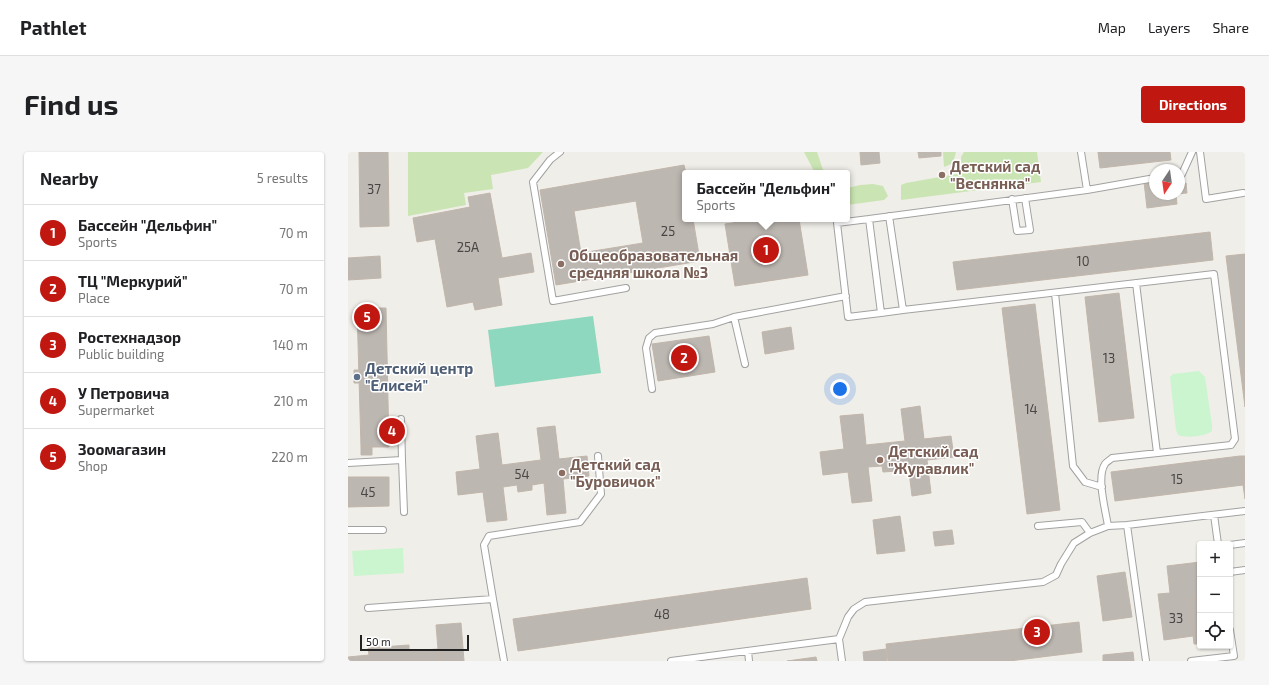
<!DOCTYPE html>
<html lang="en">
<head>
<meta charset="utf-8">
<style>
	:root { --surface:#fff; --page:#f6f6f6; --text:#202124; --muted:#757577; --line:#e0e0e0; --accent:#c01711 }
	body { margin:0; font-family:"Exo 2",sans-serif; background:var(--page); color:var(--text) }
	.controls { position:absolute; right:12px; bottom:12px; display:grid; overflow:hidden; border-radius:4px; box-shadow:0 1px 3px #0004 }
	.controls button { width:36px; height:36px; display:grid; place-items:center; padding:0; border:0; border-bottom:1px solid var(--line); background:var(--surface); color:var(--text); font:20px sans-serif }
	.compass { position:absolute; left:801px; top:12px; width:36px; height:36px; border-radius:50%; background:var(--surface); box-shadow:0 1px 3px #0004; rotate:193deg }
	.scale { position:absolute; left:12px; bottom:10px; width:109px; box-sizing:border-box; padding-left:4px; border:2px solid #212121; border-top:0; font-size:11px; line-height:14px; white-space:nowrap; color:#212121; -webkit-text-stroke:3px #fff; paint-order:stroke }
	.you { position:absolute; left:492px; top:237px; width:14px; height:14px; margin:-10px; border:3px solid #fff; border-radius:50%; background:#1a73e8; box-shadow:0 0 0 6px #1a73e833 }
	.badge { display:grid; place-items:center; width:26px; height:26px; border-radius:50%; background:var(--accent); color:#fff; font-size:13px; font-weight:700 }
	.pin { position:absolute; translate:-50% -50%; border:2px solid #fff; box-shadow:0 1px 4px #0006 }
	.popup { position:absolute; left:334px; top:18px; width:168px; height:52px; box-sizing:border-box; display:grid; place-content:center; border-radius:4px; background:var(--surface); filter:drop-shadow(0 1px 3px #0005); font-size:13px; white-space:nowrap; color:var(--muted) }
	.popup b { font-size:15px; color:var(--text) }
	.popup::after { content:''; position:absolute; left:50%; top:100%; margin-left:-8px; border:8px solid transparent; border-top-color:var(--surface) }
	.list { margin:0; padding:0; list-style:none }
	h2 { display:flex; justify-content:space-between; align-items:center; height:52px; margin:0; padding:0 16px; font-size:17px }
	h2 small { font-size:13px; font-weight:400; color:var(--muted) }
	.list li { display:grid; grid-template-columns:26px 1fr auto; gap:12px; align-items:center; box-sizing:border-box; height:56px; padding:0 16px; border-top:1px solid var(--line) }
	.list b { display:block; font-size:15px; white-space:nowrap }
	.list p { margin:0; font-size:13px; white-space:nowrap; color:var(--muted) }
	.list em { font-size:13px; font-style:normal; color:var(--muted) }
	.icon { flex:none; width:22px; height:22px; fill:none; stroke:currentColor; stroke-width:2; stroke-linecap:round; stroke-linejoin:round }
	.map { position:relative; flex:none; width:897px; height:509px; overflow:hidden; border-radius:4px }
	header { display:flex; align-items:center; gap:24px; box-sizing:border-box; height:56px; padding:0 20px; background:var(--surface); border-bottom:1px solid var(--line) }
	header strong { font-size:19px }
	nav { display:flex; gap:22px; margin-inline-start:auto; font-size:14px }
	.intro { display:flex; align-items:center; justify-content:space-between; box-sizing:border-box; height:96px; padding:0 24px }
	h1 { margin:0; font-size:28px }
	.button { padding:10px 18px; border-radius:4px; background:var(--accent); color:#fff; font-size:14px; font-weight:700 }
	main { display:flex; gap:24px; padding:0 24px }
	aside { flex:1; background:var(--surface); border-radius:4px; box-shadow:0 1px 3px #0004 }
	.map>svg:first-child { display:block }
	.grass { fill:#cae5b3 }
	.park { fill:#caf5cf }
	.pitch { fill:#8dd8be }
	.building { fill:#bdb7b1; stroke:#c1b6ab; fill-rule:evenodd }
	.lines { fill:none; stroke-linecap:round; stroke-linejoin:round }
	.lane-casing { stroke:#a2a2a2; stroke-width:8 }
	.lane { stroke:#fff; stroke-width:6 }
	.education-dot { fill:#8d6e63; stroke:#fff; stroke-width:1.5 }
	.service-dot { fill:#5c6f8a; stroke:#fff; stroke-width:1.5 }
	.labels { text-anchor:middle; dominant-baseline:central; stroke-width:3; stroke-linejoin:round; paint-order:stroke }
	.number-label { font-size:13px; fill:#484645 }
	.education-label { font-size:15px; font-weight:bold; fill:#785e54; stroke:#fff; text-anchor:start }
	.service-label { font-size:15px; font-weight:bold; fill:#4e5e75; stroke:#fff; text-anchor:start }
</style>
</head>
<body>
<header>
<strong>Pathlet</strong>
<nav><a>Map</a><a>Layers</a><a>Share</a></nav>
</header>
<div class="intro"><h1>Find us</h1><a class="button">Directions</a></div>
<main>
<aside>
<h2>Nearby<small>5 results</small></h2>
<ul class="list">
<li><span class="badge">1</span><div><b>Бассейн &quot;Дельфин&quot;</b><p>Sports</p></div><em>70 m</em></li>
<li><span class="badge">2</span><div><b>ТЦ &quot;Меркурий&quot;</b><p>Place</p></div><em>70 m</em></li>
<li><span class="badge">3</span><div><b>Ростехнадзор</b><p>Public building</p></div><em>140 m</em></li>
<li><span class="badge">4</span><div><b>У Петровича</b><p>Supermarket</p></div><em>210 m</em></li>
<li><span class="badge">5</span><div><b>Зоомагазин</b><p>Shop</p></div><em>220 m</em></li>
</ul>
</aside>
<div class="map">
<svg width="897" height="509" viewBox="0 0 897 509">
	<rect width="100%" height="100%" fill="#f0eee8"/>
	<path class="grass" d="M60,0h135l-15,16 -37,7 2,14 -29,4 2,12 -58,11z
		M456,0h13l7,21h-9z
		M595,0h13l-3,11 -9,4z
		M616,0h73l4,30 -140,18v-15l5,-2 56,-10 -1,-16z
		M525,32l10,2 5,10 -4,4 -37,5v-17l13,-3z"/>
	<path class="park" d="M851,219l6,6 7,48v6c-8,6 -25,7 -34,4l-2,-5 -6,-53 3,-3z
		M55,396l1,25 -50,3 -2,-25z"/>
	<path class="pitch" d="M245,164l8,57 -106,14 -7,-57z"/>
	<path class="building" d="M11,0h29l1,74 -29,1z
		M512,0h19l1,11 -19,2z
		M570,0h23v4l-22,2z
		M750,0h72l1,8 -71,8z
		M336,13l2,8 -1,46h8l7,42 -144,24 -16,-95zM288,49l7,42 -62,10 -7,-42z
		M807,28v14h24v-10l7,-1 1,10 -11,1 1,10 -30,4 -3,-26z
		M142,41l12,65 29,-5 3,19 -36,6 4,27 -27,5 -2,-8 -26,5 -12,-68 -18,3 -4,-24 57,-11 -2,-10z
		M412,67h39l9,56 -73,11 -10,-62z
		M862,80l3,28 -256,30 -4,-28z
		M897,102v153l-19,-151z
		M32,104l1,22 -33,2v-22z
		M771,141l15,125 -35,4 -14,-125z
		M687,152l25,206 -33,4 -25,-206z
		M9,156h29l3,139h-28z
		M443,175l3,22 -29,5 -3,-22z
		M361,184l6,36 -57,9 -6,-37z
		M6,218h5v13h-5z
		M572,254l4,33 27,-3 3,21 -27,3 4,33 -19,3 -4,-32 -12,1 1,6 -14,1 -1,-6 -14,1 4,34 -20,2 -4,-31 -25,3 -3,-23 24,-3 -4,-33 23,-2 3,31 39,-4 -4,-32z
		M41,272h6v14h-6z
		M207,274l4,33 28,-3 2,20 -26,3 3,34 -19,2 -3,-32 -12,2v5l-14,2 -1,-7 -14,2 4,33 -20,2 -4,-30 -25,3 -2,-23 24,-3 -4,-33 22,-3 4,32 39,-5 -4,-32z
		M13,295h11v8h-11z
		M892,304l3,29 -128,16 -4,-29z
		M892,304h5v43l-2,-14z
		M0,325h41v29l-41,1z
		M552,364l5,35 -28,3 -4,-34z
		M604,378l2,14 -19,2 -2,-14z
		M852,410v36l-11,2 4,36 -29,4 -6,-46 12,-1 -3,-27z
		M777,420l7,45 -29,4 -6,-45z
		M459,426l4,31 -293,42 -5,-32z
		M852,446v46h-6l-5,-44z
		M731,470l3,30 -73,9h-121l-2,-17z
		M113,471l3,38h-25l-3,-36z
		M61,493v6l29,-2 1,12h-91v-4l21,-2 -1,-7z
		M538,497l1,12h-23l-1,-9z
		M785,500l1,9h-31v-6z
		M468,505l1,4h-30z"/>
	<g class="lines">
		<defs>
			<path id="lane" d="M212,0l-10,8 -17,22 20,119 73,-13
				M733,0l6,38
				M852,0l6,47 37,-6
				M831,22h3l10,-22
				M664,47l5,32 13,-1 -5,-32
				M541,64l14,94 311,-36 21,165 -4,6 -119,13c-2,2 -6,4 -7,6 -9,13 1,48 3,62
				M521,67l-32,4 11,94 33,-4
				M788,131l21,170
				M707,141l18,173 12,16 17,5
				M555,158l-22,3 -12,-94 218,-29 68,-12
				M397,212l-11,-47 112,-21
				M304,237l-6,-41 3,-10 6,-5 58,-9 21,-7
				M54,308l2,52
				M0,311l54,-3 -1,-41
				M866,363l4,29
				M779,373l118,-14
				M690,374l44,-4 8,11
				M0,378h35
				M882,393l15,-2
				M882,420l15,-2
				M145,447l-9,-54 5,-9 91,-14 21,-28 -3,-38
				M20,456l125,-9 11,62
				M400,499l1,10
				M323,509l168,-22
				M494,509l-3,-22 9,-22 6,-8 11,-7 178,-20 13,-7 5,-11 13,-21 16,-10 18,-7 19,-1 19,136
				M843,509l43,-5 -4,-26"/>
		</defs>
		<use href="#lane" class="lane-casing"/>
		<use href="#lane" class="lane"/>
	</g>
	<g class="education-dot">
		<circle cx="594" cy="23" r="4"/>
		<circle cx="213" cy="112" r="4"/>
		<circle cx="532" cy="308" r="4"/>
		<circle cx="214" cy="321" r="4"/>
	</g>
	<circle class="service-dot" cx="9" cy="225" r="4"/>
	<g class="labels">
		<g class="number-label">
			<text x="26" y="37">37</text>
			<text x="320" y="79">25</text>
			<text x="120" y="95">25А</text>
			<text x="735" y="109">10</text>
			<text x="761" y="206">13</text>
			<text x="683" y="257">14</text>
			<text x="174" y="322">54</text>
			<text x="829" y="327">15</text>
			<text x="20" y="340">45</text>
			<text x="314" y="462">48</text>
			<text x="828" y="466">33</text>
		</g>
		<g class="education-label">
			<text x="602" y="14">Детский сад<tspan x="602" dy="17">"Веснянка"</tspan></text>
			<text x="221" y="103">Общеобразовательная<tspan x="221" dy="17">средняя школа №3</tspan></text>
			<text x="540" y="299">Детский сад<tspan x="540" dy="17">"Журавлик"</tspan></text>
			<text x="222" y="312">Детский сад<tspan x="222" dy="17">"Буровичок"</tspan></text>
		</g>
		<g class="service-label">
			<text x="17" y="216">Детский центр<tspan x="17" dy="17">"Елисей"</tspan></text>
		</g>
	</g>
</svg>
<div class="controls">
<button>+</button>
<button>−</button>
<button><svg class="icon" aria-label="locate" viewBox="0 0 24 24"><circle cx="12" cy="12" r="6"/><path d="M12 2v4M12 18v4M2 12h4M18 12h4"/></svg></button>
</div>
<svg class="compass" viewBox="-18 -18 36 36"><path d="M0-13l5 13h-10z" fill="#e53935"/><path d="M0 13l5-13h-10z" fill="#757577"/></svg>
<div class="scale">50 m</div>
<div class="you"></div>
<div class="pin badge" style="left:418px;top:98px">1</div>
<div class="popup"><b>Бассейн &quot;Дельфин&quot;</b>Sports</div>
<div class="pin badge" style="left:336px;top:206px">2</div>
<div class="pin badge" style="left:689px;top:480px">3</div>
<div class="pin badge" style="left:44px;top:279px">4</div>
<div class="pin badge" style="left:19px;top:165px">5</div>
</div>
</main>
</body>
</html>
